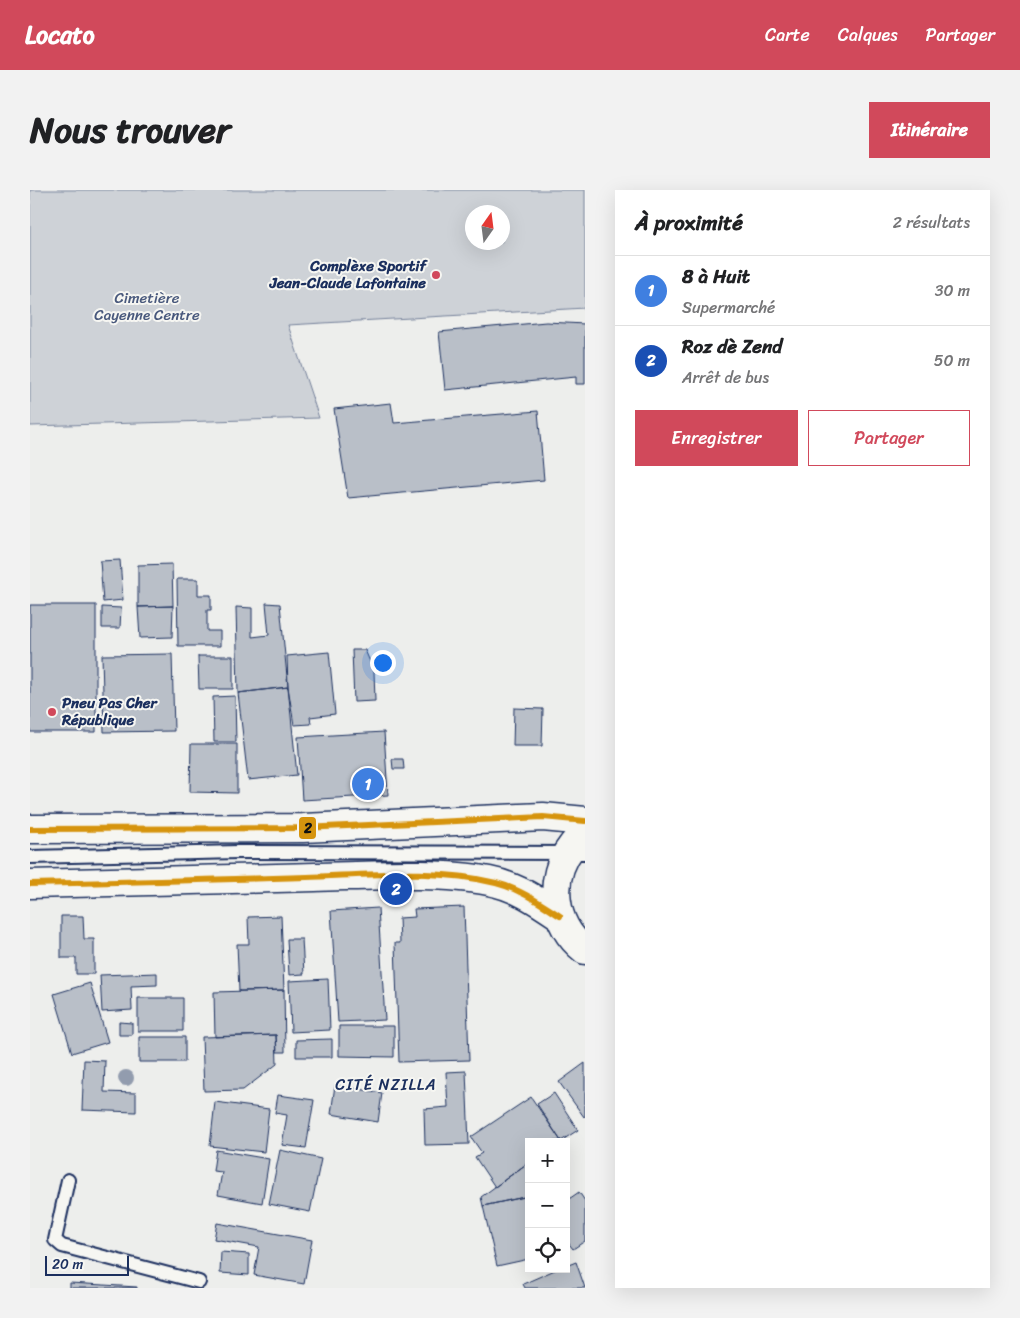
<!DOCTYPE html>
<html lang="fr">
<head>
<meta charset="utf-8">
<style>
	:root { --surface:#fff; --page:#f2f2f2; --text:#202124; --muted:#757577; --line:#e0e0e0; --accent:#d1495b }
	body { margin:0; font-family:Sriracha,sans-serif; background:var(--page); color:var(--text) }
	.controls { position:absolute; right:15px; bottom:15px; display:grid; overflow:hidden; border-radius:0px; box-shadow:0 5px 20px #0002 }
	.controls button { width:45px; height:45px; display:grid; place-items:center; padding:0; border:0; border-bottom:1px solid var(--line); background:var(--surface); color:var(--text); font:25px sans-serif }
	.compass { position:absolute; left:435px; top:15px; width:45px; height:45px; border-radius:50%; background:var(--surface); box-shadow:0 5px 20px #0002; rotate:14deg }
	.scale { position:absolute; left:15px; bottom:12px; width:84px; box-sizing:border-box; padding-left:5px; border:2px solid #1b2f5e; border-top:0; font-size:14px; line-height:18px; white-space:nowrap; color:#1b2f5e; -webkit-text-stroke:4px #f6f6f2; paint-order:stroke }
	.you { position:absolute; left:352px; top:472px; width:18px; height:18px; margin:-12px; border:4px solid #fff; border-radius:50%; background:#1a73e8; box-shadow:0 0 0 8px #1a73e833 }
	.badge { display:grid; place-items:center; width:32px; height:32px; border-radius:50%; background:var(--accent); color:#fff; font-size:16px; font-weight:700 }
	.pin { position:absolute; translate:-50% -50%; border:2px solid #fff; box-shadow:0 1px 5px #0006 }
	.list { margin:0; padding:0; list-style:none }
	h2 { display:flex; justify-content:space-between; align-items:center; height:65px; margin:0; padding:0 20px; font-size:21px }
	h2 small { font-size:16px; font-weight:400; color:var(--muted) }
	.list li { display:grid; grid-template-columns:32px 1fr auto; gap:15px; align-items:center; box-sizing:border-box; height:70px; padding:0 20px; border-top:1px solid var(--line) }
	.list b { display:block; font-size:19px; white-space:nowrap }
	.list p { margin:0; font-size:16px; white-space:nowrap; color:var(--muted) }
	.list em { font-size:16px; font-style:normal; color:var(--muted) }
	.actions { display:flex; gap:10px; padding:15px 20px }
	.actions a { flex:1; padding:11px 0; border:1px solid var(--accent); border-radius:0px; text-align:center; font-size:18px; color:var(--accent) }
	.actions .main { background:var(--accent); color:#fff }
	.icon { flex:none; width:28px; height:28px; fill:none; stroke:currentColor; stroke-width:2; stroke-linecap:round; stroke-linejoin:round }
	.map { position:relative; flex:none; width:555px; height:1098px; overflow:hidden; border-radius:0px }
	header { display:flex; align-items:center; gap:30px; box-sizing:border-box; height:70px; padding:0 25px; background:var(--accent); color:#fff }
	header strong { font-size:24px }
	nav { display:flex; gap:28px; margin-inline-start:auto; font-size:18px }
	.intro { display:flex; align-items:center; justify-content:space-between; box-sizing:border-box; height:120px; padding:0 30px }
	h1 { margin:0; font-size:35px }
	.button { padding:12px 22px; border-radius:0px; background:var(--accent); color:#fff; font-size:18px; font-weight:700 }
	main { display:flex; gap:30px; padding:0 30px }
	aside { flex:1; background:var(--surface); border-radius:0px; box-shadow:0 5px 20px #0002 }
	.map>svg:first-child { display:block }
	.green { fill:#ced2d7; stroke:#74809a; fill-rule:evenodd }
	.building { fill:#b9bfc8; stroke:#1b2f5e }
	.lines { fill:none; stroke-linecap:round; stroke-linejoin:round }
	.service-casing { stroke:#1b2f5e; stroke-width:16 }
	.tertiary-casing { stroke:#1b2f5e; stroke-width:31 }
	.service { stroke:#f6f6f2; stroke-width:12 }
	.tertiary { stroke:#f6f6f2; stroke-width:28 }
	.bus-1-casing { stroke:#f6f6f2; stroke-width:10 }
	.bus-1 { stroke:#d6940e; stroke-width:6 }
	.tree { fill:#929cae }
	.poi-dot { fill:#d1495b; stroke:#f6f6f2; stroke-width:2 }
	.labels { text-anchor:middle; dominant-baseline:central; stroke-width:4; stroke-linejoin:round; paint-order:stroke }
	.poi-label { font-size:15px; font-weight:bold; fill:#1b2f5e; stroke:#f6f6f2; text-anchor:end }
	.park-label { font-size:15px; fill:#48587c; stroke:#f6f6f2 }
	.neighbourhood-label { font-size:16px; letter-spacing:1px; fill:#1b2f5e; stroke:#f6f6f2 }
	.line-badge { stroke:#f6f6f2; stroke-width:2 }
	.pale-badge-label { font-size:14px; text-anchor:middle; font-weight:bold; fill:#111 }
</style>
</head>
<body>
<header>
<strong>Locato</strong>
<nav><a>Carte</a><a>Calques</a><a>Partager</a></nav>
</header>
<div class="intro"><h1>Nous trouver</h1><a class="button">Itinéraire</a></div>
<main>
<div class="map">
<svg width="555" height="1098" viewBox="0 0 555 1098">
	<rect width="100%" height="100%" fill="#edeeec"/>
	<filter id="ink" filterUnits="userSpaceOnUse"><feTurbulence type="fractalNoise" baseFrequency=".02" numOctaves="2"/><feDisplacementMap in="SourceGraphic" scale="10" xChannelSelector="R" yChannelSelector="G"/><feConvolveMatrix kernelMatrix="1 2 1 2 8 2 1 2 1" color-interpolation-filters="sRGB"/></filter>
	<g filter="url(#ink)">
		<path class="green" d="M0,0h555v118l-297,17 31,93 -289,8zM442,22h30v30h-30z"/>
		<path class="building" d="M516,132l39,2v60h-9v-7l-131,13 -6,-58z
			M361,213l3,20 144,-12 6,69 -196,18 -14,-89z
			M90,370l3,40 -20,2 -3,-41z
			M142,374l1,42 -35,1v-42z
			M147,389h21v16h13v15h-4v21h13v15h-42z
			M236,413l14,1 8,83 -50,6 -2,-86 16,1v29l17,-2z
			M0,415h66v127h-66z
			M143,416l-1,31 -32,1 -2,-31z
			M72,417l19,1 -1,20h-18z
			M322,460h13l9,21 1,30 -21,1z
			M299,462l6,62 -25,3 1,7 -17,1 -6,-38 -1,-31z
			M142,464l2,77 -70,1 -2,-77z
			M168,466h35v33h-34z
			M258,497l9,88 -49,5 -10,-87z
			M205,506l1,46h-22l-1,-45z
			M484,518l29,1 -1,37h-29z
			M354,542l4,63 -86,5 -4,-63z
			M161,554h46v49l-47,-1z
			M362,569h11l1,10h-11z
			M434,717l5,153 -70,2 -4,-119h5l-1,-25 16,-1 -1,-8z
			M348,718l7,112 -47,2 -7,-111z
			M31,726h22l1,23h10v35h-18v-16h-15z
			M251,726l3,74 -45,1 -2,-47h12l-1,-27z
			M257,749h15l2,35 -15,1z
			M127,783v12l-26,1 1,24 -30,2 -2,-37z
			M298,789l2,51 -39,2 -2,-51z
			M60,793l18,59 -36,11 -18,-59z
			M254,800l1,62h-8l-1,-17 -61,2 -1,-45z
			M108,808h45v33h-45z
			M89,832l13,1v12h-13z
			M309,836h55v31l-55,-1z
			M246,845l1,29 -34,26 -39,1 -2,-54z
			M109,847h46v25h-46z
			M302,849v18h-36v-17z
			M54,870l21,1 -1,31 32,1v19l-54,-2z
			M555,873v53l-1,1 -25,-35z
			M436,881l3,73 -44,1 -1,-36 24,-2 -2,-35z
			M305,895l47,8 -4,29 -47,-8z
			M524,903l24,37 -17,11 -24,-37z
			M248,905l36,5 -8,48 -24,-3 5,-30 -12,-2z
			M501,907l30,44 -32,1v20l-34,25 -20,-30 7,-4 -11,-16z
			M185,912l54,7 -5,43 -54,-6z
			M186,960l53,9 -7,44 -44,-8 4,-23 -9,-1z
			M250,960l41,9 -11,53 -41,-8z
			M499,972v34l-46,10 -2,-9z
			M549,1002l6,9v40l-12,8 -7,-9v-39z
			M499,1006v63l-32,7 -14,-60z
			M187,1033l95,17 -8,44 -50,-9 5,-28 -45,-8z
			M191,1062l28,2v21l-29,-2z
			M546,1072l9,26h-60l-2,-4 34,-15h9v-3z
			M40,1093l67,4v1h-67z"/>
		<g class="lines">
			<defs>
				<path id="service" d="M0,667l208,-5 347,1
					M38,990l-13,60 7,6 137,36"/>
				<path id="tertiary" d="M0,639l273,-1 240,-11 42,4
					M555,642c-5,3 -9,9 -13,14 -25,32 -20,79 13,104
					M0,694c95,-2 190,-4 285,-7 52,-1 124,-6 174,4 27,5 49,20 71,35"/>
			</defs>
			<use href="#service" class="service-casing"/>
			<use href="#tertiary" class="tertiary-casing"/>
			<use href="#service" class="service"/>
			<use href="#tertiary" class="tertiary"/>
			<defs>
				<path id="bus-1" d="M0,639l273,-1 240,-11 42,4
					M0,694c92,-2 185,-4 277,-7 62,-2 129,-9 189,6 24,6 44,20 64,33"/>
			</defs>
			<use href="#bus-1" class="bus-1-casing"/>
			<use href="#bus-1" class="bus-1"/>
		</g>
		<circle class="tree" cx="96" cy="888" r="8"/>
	</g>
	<g class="poi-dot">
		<circle cx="406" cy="85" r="5"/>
		<circle cx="22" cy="522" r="5"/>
	</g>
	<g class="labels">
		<g class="poi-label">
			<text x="396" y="76">Complèxe Sportif<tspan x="396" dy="17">Jean-Claude Lafontaine</tspan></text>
			<text x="32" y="513" text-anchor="start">Pneu Pas Cher<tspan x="32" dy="17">République</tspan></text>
		</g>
		<g class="park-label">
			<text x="117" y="108">Cimetière<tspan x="117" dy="17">Cayenne Centre</tspan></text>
		</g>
		<g class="neighbourhood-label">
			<text x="356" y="894">CITÉ NZILLA</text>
		</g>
	</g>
	<rect class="line-badge" x="268" y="626" width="19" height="24" rx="5" fill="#d6940e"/>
	<g class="pale-badge-label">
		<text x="278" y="643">2</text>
	</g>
</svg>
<div class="controls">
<button>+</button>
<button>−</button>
<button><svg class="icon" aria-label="locate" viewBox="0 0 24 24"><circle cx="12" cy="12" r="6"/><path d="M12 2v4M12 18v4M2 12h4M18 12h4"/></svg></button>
</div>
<svg class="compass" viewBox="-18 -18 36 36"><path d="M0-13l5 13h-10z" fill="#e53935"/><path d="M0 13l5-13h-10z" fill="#757577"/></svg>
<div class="scale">20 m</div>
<div class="you"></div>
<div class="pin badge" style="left:338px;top:594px;background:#3f7fe0">1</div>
<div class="pin badge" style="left:366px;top:699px;background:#1a4fb4">2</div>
</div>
<aside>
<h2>À proximité<small>2 résultats</small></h2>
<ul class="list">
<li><span class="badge" style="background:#3f7fe0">1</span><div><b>8 à Huit</b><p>Supermarché</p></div><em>30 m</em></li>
<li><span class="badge" style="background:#1a4fb4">2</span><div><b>Roz dè Zend</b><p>Arrêt de bus</p></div><em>50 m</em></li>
</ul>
<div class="actions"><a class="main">Enregistrer</a><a>Partager</a></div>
</aside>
</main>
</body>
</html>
